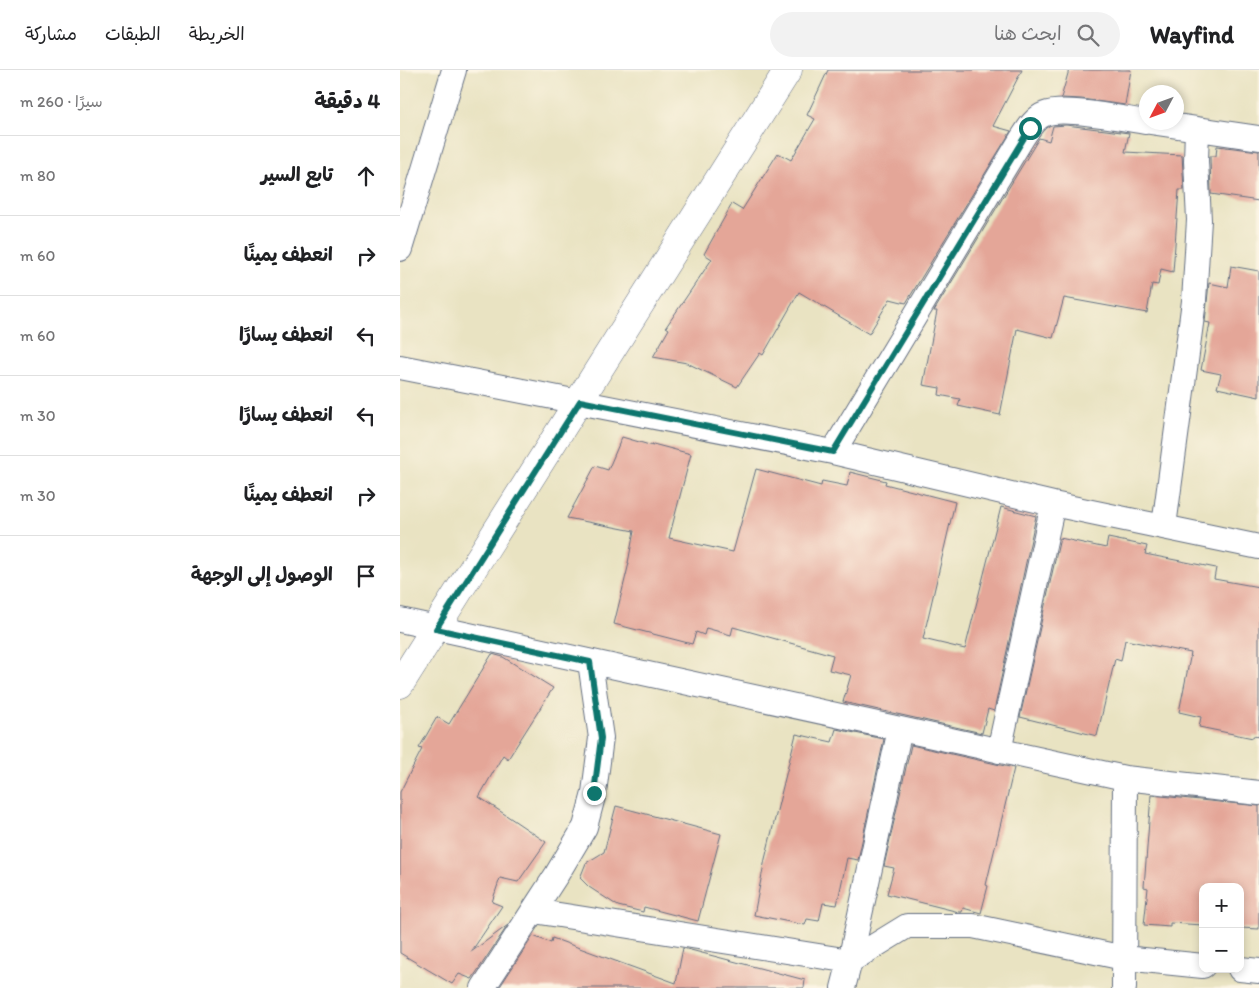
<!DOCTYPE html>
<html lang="ar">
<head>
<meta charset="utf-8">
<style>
	:root { --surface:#fff; --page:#f2f2f2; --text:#202124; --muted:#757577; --line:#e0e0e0 }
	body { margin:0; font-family:Itim,"Playpen Sans Arabic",sans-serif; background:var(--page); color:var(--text); direction:rtl }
	.controls { position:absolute; right:15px; bottom:15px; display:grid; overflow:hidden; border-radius:10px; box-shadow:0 2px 8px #0003 }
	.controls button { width:45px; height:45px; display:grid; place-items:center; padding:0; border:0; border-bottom:1px solid var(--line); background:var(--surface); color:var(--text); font:25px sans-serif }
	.compass { position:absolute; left:739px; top:15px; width:45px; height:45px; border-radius:50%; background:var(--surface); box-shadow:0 2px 8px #0003; rotate:229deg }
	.stop { position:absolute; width:15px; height:15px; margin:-11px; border:4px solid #0f766e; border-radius:50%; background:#fff }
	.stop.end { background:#0f766e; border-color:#fff; box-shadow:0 1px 5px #0008 }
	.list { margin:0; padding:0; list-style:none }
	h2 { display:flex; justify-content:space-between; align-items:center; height:65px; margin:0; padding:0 20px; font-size:21px }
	h2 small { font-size:16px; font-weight:400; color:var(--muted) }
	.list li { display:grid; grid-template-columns:32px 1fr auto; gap:15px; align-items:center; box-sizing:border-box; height:80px; padding:0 20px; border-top:1px solid var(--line) }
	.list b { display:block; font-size:19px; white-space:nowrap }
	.list em { font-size:16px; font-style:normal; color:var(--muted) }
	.icon { flex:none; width:28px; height:28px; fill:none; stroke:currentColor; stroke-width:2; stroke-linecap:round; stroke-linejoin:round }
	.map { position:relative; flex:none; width:859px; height:918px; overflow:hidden; direction:ltr }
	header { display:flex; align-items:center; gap:30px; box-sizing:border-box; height:70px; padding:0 25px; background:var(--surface); border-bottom:1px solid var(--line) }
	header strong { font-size:24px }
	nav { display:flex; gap:28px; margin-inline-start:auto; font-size:18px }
	.search { width:350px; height:45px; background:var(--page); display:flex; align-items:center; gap:12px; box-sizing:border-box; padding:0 18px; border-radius:28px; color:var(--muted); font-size:19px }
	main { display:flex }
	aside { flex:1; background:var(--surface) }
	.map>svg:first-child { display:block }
	.building { fill:#e4a698 }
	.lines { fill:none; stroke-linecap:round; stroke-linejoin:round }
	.minor-casing { stroke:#636e81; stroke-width:26 }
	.tertiary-casing { stroke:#636e81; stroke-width:29 }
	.minor { stroke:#fff; stroke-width:24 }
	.tertiary { stroke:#fff; stroke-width:28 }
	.route { stroke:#0f766e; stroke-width:6 }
</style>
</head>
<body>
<header>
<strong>Wayfind</strong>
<div class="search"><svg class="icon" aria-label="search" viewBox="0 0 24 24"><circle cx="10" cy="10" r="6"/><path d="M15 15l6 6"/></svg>ابحث هنا</div>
<nav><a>الخريطة</a><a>الطبقات</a><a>مشاركة</a></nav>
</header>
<main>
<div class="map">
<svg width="859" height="918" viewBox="0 0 859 918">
	<rect width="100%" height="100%" fill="#fcf5e5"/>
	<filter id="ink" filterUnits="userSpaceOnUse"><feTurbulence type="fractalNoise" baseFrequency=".02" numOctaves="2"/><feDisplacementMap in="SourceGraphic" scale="10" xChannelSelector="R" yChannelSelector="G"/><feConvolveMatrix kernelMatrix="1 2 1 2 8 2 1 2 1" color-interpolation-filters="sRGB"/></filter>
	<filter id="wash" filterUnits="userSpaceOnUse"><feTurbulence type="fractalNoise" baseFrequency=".0096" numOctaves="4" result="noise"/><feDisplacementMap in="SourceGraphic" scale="20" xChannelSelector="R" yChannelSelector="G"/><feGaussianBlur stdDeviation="1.12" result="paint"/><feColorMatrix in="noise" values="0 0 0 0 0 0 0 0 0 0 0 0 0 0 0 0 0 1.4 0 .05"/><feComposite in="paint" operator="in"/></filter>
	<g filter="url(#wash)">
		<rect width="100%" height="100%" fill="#e9e3c2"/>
		<g id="blocks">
			<path class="building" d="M428,0h194l-29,56 18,5 -105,172 -16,-4 -21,35 -70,-42 -36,63 -3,-2 -23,34 -50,-24 -34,-6 16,-28 -3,-2 46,-68 -8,-5 28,-50 10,6 36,-57 13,7 24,-41 -8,-4z
				M669,0h62l-6,35 -44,-6 -20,-1z
				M666,55l63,8 -4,19 57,3 2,35h-5l-6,82 -12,-3 -3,16 -6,-1 -5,29 -83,-15 -11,40 -36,-9 -17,86 -42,-9 2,-7 -21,-4 1,-7 -17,-3 14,-74h-3l105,-173 10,3 4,-15z
				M817,76l42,5v50l-48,-7 -1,-38h6z
				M831,196l28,5v126l-42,-9 4,-14 -20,-4 9,-47 -5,-1 4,-39 19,4z
				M222,367l31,9v-2l38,10 -22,84 64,14 23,-83 65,17 1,-5 25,5 3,-14 36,9 -1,3 70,18 -32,137 42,10 36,-142 35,9 -42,195 -6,-2 -6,24 -139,-31 8,-27 -22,-5 4,-15 -100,-28 -2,8 -25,-7 -2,7 -8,-3 -4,12 -78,-20 15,-61h-1l6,-32 -67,-13 28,-52 13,4z
				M660,468l46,10 2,-10 39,8 -2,8 71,14 -2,11 45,8v150l-6,-1v2l-54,-11 2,-10 -22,-5 12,-59 -66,-13 -4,21 -6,-2 -18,77 -77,-19z
				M92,584l11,3 50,31 -45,71 -5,-4 -24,42 67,45 -28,40 -18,-4 -8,24 10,4 -31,46 37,-27 -36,54 -13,-5 -7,10 -52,-31v-161l22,-43 -3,-1 18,-31 12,7z
				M436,659l48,10 -26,121 -11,-2 -10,47 -14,-2 -4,18 -12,-2 -2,6 -51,-10 11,-56 31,-125 36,8z
				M511,675l103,23 -28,117 2,1 -7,27 -18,-5 -1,4h-3l-72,-18 7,-26 -10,-2z
				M751,725l108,11v123l-19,-1v-41h-37v38l-33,-2v4l-26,-2 4,-37 -4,-1z
				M216,736l105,28 -23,87 -54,-14 -1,5 -25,-6 -29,-19 -9,-9 6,-15 18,-11z
				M133,866l18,7 1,-5 124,45 7,-35 122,32 -1,8h-305z"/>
		</g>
	</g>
	<g filter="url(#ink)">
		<use href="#blocks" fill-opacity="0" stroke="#636e81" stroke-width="1"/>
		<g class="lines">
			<defs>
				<path id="minor" d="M750,52l109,16
					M0,179l54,-179
					M0,297l433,85 220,52 206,43
					M433,382l188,-312c6,-9 13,-22 24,-26 19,-8 79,5 101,8
					M764,456l30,-225 5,-81 -3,-59 1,-32
					M0,550l725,158 134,15
					M599,681l54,-247
					M134,841l316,50 57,-35h66l151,32 79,8
					M840,899l19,2
					M83,918l74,-114 28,-47 9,-34 7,-55 -11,-76
					M443,918l7,-27 50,-232
					M724,918l1,-210"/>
				<path id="tertiary" d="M0,614l388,-614"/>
			</defs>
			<use href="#minor" class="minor-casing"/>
			<use href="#tertiary" class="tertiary-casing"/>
			<use href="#minor" class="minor"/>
			<use href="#tertiary" class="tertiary"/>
		</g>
	</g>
	<g class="lines" filter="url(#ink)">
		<path class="route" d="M194,723l7,-55 -11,-76 -154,-33 144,-228 253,51 197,-324"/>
	</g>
</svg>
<div class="controls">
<button>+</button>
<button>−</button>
</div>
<svg class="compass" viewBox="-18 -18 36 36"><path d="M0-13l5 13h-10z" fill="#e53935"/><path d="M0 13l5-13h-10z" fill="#757577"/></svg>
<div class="stop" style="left:630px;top:58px"></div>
<div class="stop end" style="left:194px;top:723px"></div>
</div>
<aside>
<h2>4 دقيقة<small>سيرًا · 260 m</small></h2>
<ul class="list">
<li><svg class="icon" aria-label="ahead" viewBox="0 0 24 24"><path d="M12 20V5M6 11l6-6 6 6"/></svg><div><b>تابع السير</b></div><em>80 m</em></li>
<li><svg class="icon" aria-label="right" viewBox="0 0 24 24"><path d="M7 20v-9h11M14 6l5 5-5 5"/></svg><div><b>انعطف يمينًا</b></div><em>60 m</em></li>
<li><svg class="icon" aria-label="left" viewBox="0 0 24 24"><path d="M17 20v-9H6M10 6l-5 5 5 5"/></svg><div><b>انعطف يسارًا</b></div><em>60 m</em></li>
<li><svg class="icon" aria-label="left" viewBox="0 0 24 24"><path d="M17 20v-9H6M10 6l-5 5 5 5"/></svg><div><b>انعطف يسارًا</b></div><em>30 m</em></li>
<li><svg class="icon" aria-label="right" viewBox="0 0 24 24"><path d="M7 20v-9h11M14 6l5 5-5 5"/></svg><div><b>انعطف يمينًا</b></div><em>30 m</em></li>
<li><svg class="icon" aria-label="arrive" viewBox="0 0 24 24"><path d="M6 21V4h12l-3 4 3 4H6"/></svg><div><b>الوصول إلى الوجهة</b></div></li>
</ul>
</aside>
</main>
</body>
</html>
